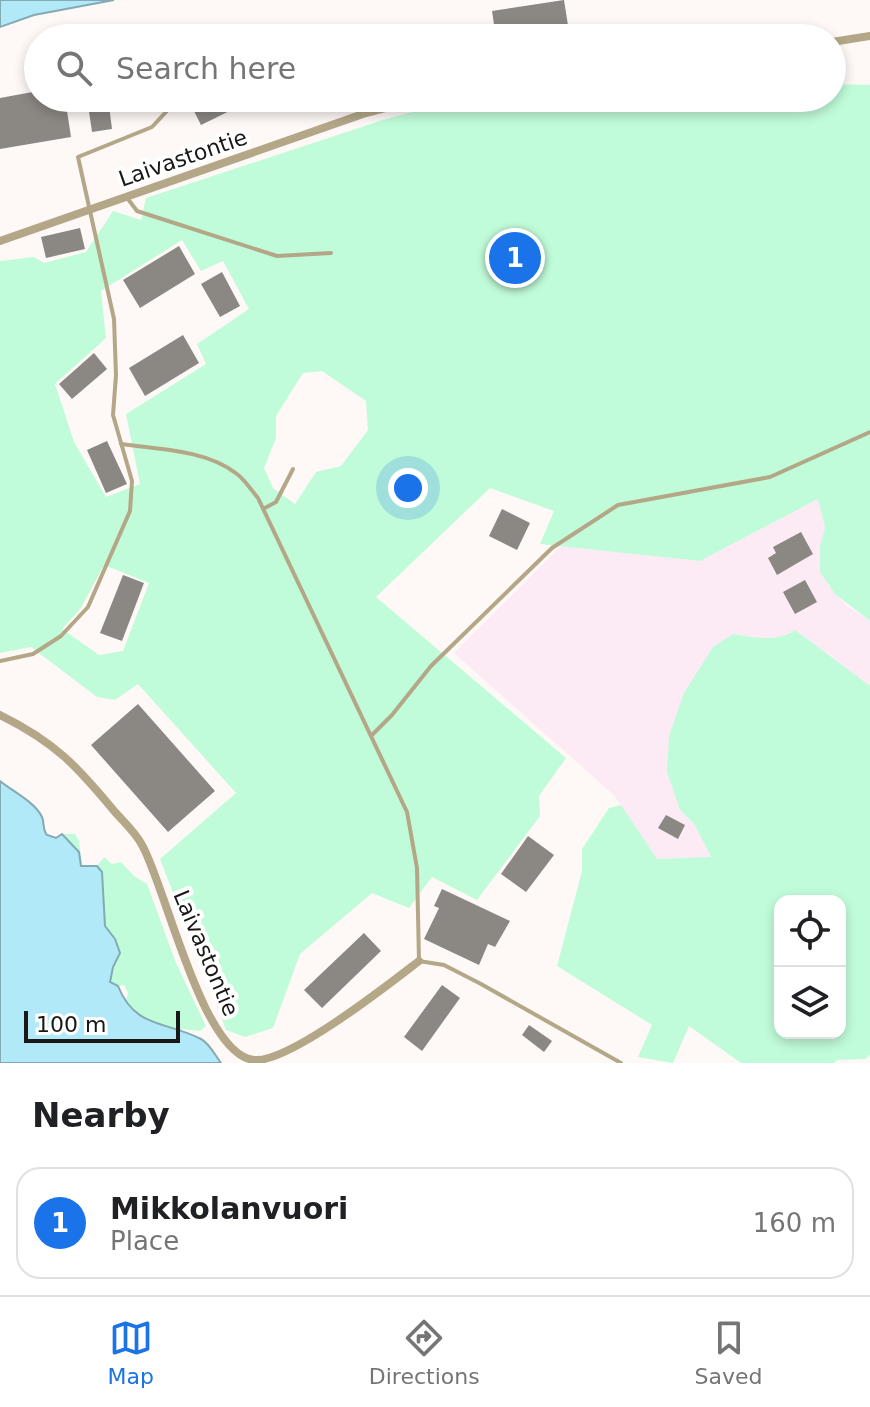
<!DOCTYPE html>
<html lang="en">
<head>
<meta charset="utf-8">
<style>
	:root { --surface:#fff; --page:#f2f2f2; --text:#202124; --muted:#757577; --line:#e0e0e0; --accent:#1a73e8 }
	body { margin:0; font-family:"DejaVu Sans",sans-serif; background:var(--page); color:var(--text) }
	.controls { position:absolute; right:24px; bottom:24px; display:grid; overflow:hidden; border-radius:16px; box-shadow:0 4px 12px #0003 }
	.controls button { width:72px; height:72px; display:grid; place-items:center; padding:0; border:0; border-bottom:2px solid var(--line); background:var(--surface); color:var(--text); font:40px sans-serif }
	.scale { position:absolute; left:24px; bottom:20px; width:156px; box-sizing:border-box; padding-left:8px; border:4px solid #1a1817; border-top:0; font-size:22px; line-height:28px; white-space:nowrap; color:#1a1817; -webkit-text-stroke:6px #fff; paint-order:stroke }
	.you { position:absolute; left:408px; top:488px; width:28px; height:28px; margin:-20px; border:6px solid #fff; border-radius:50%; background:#1a73e8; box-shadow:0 0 0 12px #1a73e833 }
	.badge { display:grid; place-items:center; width:52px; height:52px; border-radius:50%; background:var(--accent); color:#fff; font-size:26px; font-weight:700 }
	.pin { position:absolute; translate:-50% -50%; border:4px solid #fff; box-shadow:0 2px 8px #0006 }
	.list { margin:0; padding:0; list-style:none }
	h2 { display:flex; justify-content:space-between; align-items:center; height:104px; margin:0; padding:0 32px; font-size:34px }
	h2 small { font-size:26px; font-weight:400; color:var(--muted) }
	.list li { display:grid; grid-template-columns:52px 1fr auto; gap:24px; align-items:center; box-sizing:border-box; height:112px; margin:0 16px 16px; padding:0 16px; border:2px solid var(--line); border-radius:24px }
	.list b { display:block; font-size:30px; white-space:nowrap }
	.list p { margin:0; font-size:26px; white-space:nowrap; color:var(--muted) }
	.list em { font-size:26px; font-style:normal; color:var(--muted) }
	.icon { flex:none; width:44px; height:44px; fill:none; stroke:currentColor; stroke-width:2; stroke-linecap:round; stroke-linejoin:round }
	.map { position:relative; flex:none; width:870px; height:1063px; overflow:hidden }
	.search { position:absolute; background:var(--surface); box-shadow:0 4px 12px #0003; left:24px; right:24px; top:24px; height:88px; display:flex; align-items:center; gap:20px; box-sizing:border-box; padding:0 28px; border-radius:44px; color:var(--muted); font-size:30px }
	.sheet { height:232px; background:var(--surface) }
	nav { display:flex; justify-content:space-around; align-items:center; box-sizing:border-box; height:112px; border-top:2px solid var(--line); background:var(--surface); font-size:22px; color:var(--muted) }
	nav a { display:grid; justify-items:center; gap:4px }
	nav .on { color:var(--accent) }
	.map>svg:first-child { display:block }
	.industrial { fill:#fceaf4 }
	.green { fill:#c1fcda; fill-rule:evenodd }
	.water { fill:#b1e9f8; stroke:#84aab4; stroke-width:2 }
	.building { fill:#8b8783 }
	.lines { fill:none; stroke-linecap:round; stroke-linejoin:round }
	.lane { stroke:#b4a788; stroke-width:4 }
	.street { stroke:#b4a788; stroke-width:8 }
	.labels { text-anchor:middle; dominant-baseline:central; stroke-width:8; stroke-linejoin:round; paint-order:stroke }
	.street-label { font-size:22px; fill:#1a1817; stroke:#fff }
</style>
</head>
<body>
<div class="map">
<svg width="870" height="1063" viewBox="0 0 870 1063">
	<rect width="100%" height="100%" fill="#fef8f6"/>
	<path class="industrial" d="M818,499l7,29 -5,18 8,39 18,20 24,16v65l-75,-56 -10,7 -25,1 -27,-4 -53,176 14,14 17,34 -54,1 -43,-64 -160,-142 107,-107 139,15z"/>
	<path class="green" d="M832,84l38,1v536l-35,-27 -15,-22v-27l5,-17 -7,-29 -118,62 -160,-17 14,-33 -64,-23 -114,109 190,161 -27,38 1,20 -63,84 -45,-23 -23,31 -37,-15 -72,61 -27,74 -28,9 -19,-7 -66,-171 76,-66 -98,-109 -23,16 -18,-3 -66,-50 -31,6v-392l34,-4 10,6 42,-11 27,-41 28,9 5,-22 240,-79 61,-16 38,-5h347zM182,240l19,31 22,-10 26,48 -52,35 9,20 -80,50 14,70 -34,13 -32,-55 -19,-58 51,-46 -5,-47zM322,371l44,30 2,29 -27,36 -25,6 -21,32 -22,-16 -9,-20 12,-30v-22l27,-43zM104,565l45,18 -26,68 -24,4 -37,-26 19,-21z
		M795,630l75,56v369l-5,4 -28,1 -3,3h-93l-52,-37 -16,37 -35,-6 14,-32 -95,-59 25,-95v-22l27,-41 12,-3 36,54 54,-2 -17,-33 -14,-14 -13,-38 2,-36 15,-43 29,-46 20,-13c21,3 44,9 62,-4zM780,901h60v132h-60z
		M43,819l1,13 12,6 6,-4h13l4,7 3,25h15l7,-9 8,7 9,-2 13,14 13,8 29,79 30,63 -6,5 -18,-2v3l22,8 17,23 -112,-45 16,-15 3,-10 -4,-8 -13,2 -69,-137z"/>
	<path class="water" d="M0,0h114l-80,15 -34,12z
		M0,781c12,10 35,21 42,36 3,7 0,12 5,18l9,3 6,-4 17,18 2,14h16l5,6 3,54 10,13 5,14 -7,14 -3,15 8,4c17,43 49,35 83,53 8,4 14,16 20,24h-221z"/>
	<path class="building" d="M564,0l6,38h-74l-4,-27z
		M38,91v7h27l6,39 -71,12v-51z
		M87,98h21l4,31 -20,3z
		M219,98h37l-55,27 -7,-14z
		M80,228l5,21 -39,9 -5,-21z
		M179,246l16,28 -55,34 -17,-28z
		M222,272l18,34 -20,11 -19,-33z
		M183,335l16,28 -54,33 -16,-28z
		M94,353l13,16 -35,30 -13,-15z
		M107,441l20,43 -21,9 -19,-43z
		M502,509l28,14 -13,27 -28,-14z
		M801,532l12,22 -36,21 -9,-17 8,-5 -3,-6z
		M123,575l21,8 -22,58 -22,-8z
		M805,580l12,22 -22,12 -12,-22z
		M138,704l77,87 -47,41 -77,-87z
		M666,815l19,10 -7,14 -20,-11z
		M528,836l26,19 -28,37 -25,-18z
		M442,889l68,32 -15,26 -7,-3 -9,21 -55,-26 15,-31 -5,-2z
		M364,933l17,18 -59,57 -18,-18z
		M442,985l18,13 -38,53 -18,-14z
		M529,1025l23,16 -8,11 -22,-17z"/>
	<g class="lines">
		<path class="lane" d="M423,38h12
			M128,199l9,12 140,45 54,-3
			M121,444c37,5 86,6 116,30 8,6 15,17 21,24l149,314 10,56 2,93 25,4 37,19 140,79
			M263,509l13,-7 17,-33
			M0,661l33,-7 28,-18 27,-29 42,-96 2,-30 -19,-66 3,-40 -2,-56 -36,-162 74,-30 27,-29
			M371,736l21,-21 39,-49 121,-118 66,-43 152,-28 100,-45"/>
		<path class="street" d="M832,42l38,-6
			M0,241l363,-127 61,-16
			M0,715c55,27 77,51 115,97 9,10 21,21 27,33 24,42 60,210 112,215 35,3 135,-76 165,-99"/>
	</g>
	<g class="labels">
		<g class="street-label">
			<text transform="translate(183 158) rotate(-19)">Laivastontie</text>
			<text transform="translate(206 953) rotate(67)">Laivastontie</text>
		</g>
	</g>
</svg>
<div class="controls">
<button><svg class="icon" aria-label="locate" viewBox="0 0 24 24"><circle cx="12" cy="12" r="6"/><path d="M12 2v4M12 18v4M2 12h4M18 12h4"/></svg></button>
<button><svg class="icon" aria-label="layers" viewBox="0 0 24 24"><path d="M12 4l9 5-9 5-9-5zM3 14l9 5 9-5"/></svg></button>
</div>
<div class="scale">100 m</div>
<div class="you"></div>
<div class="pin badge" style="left:515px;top:258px">1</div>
<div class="search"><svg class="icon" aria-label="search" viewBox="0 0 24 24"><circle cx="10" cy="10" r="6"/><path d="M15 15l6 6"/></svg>Search here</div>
</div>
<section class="sheet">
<h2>Nearby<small></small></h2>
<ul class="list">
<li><span class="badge">1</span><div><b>Mikkolanvuori</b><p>Place</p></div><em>160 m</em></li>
</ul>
</section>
<nav>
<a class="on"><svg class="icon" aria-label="map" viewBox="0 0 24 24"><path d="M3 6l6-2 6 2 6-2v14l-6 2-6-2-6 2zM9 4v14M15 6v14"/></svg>Map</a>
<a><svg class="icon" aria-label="directions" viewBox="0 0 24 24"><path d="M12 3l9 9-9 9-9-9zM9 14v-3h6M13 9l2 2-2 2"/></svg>Directions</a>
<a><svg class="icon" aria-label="saved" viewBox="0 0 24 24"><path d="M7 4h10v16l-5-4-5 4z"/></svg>Saved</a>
</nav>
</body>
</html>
